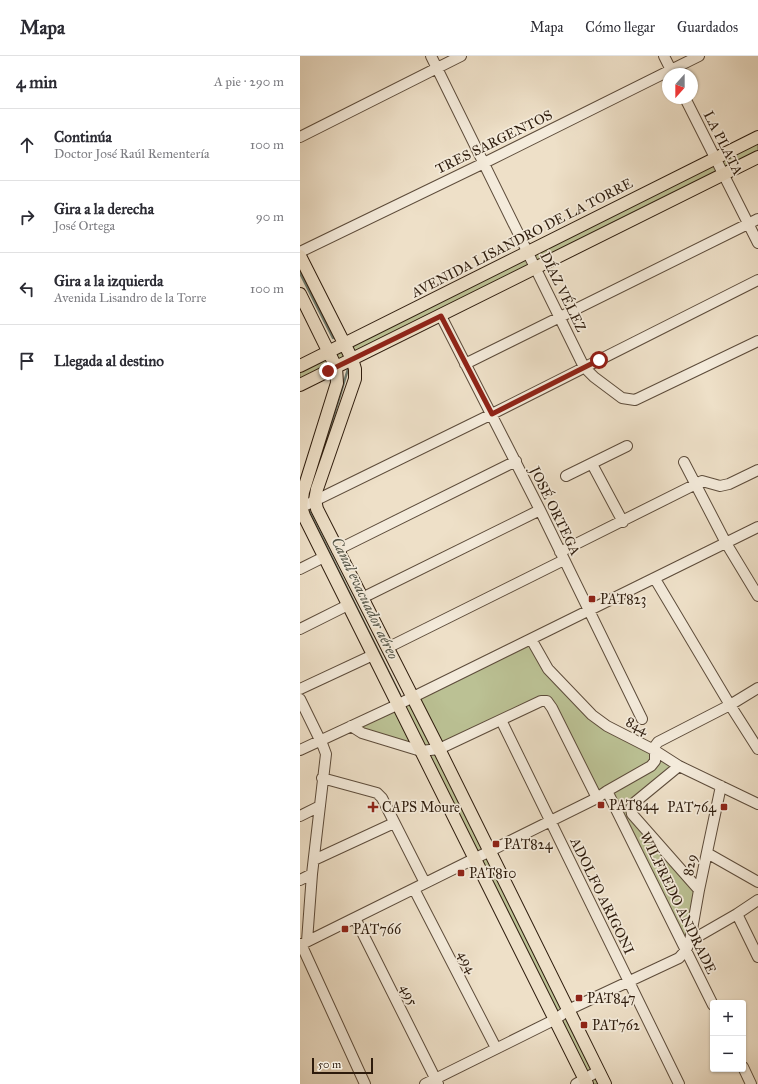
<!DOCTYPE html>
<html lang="es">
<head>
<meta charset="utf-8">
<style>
	:root { --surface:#fff; --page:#f2f2f3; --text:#2b2b33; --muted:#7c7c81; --line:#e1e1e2 }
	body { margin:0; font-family:"IM FELL Great Primer",serif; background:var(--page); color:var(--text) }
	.controls { position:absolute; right:12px; bottom:12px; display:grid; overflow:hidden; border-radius:4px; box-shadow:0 1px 3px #0004 }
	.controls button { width:36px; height:36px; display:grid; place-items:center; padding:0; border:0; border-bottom:1px solid var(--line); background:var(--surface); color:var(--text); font:20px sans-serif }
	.compass { position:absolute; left:362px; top:12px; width:36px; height:36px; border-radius:50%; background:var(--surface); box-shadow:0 1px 3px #0004; rotate:201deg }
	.scale { position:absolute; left:12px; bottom:10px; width:61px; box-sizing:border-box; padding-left:4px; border:2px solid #2d1b0c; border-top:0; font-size:11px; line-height:14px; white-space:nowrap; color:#2d1b0c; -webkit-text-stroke:3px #f4ebdb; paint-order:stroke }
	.stop { position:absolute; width:12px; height:12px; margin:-9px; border:3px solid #8f2418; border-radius:50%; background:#fff }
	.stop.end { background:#8f2418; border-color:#fff; box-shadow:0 1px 4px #0008 }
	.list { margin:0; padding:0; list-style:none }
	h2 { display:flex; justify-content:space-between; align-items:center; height:52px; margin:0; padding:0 16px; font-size:17px }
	h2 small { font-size:13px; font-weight:400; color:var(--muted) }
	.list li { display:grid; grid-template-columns:26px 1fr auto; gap:12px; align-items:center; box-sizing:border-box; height:72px; padding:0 16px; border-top:1px solid var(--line) }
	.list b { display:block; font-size:15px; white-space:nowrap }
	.list p { margin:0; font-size:13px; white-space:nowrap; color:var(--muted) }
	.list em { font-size:13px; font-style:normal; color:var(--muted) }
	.icon { flex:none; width:22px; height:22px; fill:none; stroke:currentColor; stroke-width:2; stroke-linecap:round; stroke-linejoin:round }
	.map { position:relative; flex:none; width:458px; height:1028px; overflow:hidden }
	header { display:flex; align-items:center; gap:24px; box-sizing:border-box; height:56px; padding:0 20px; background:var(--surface); border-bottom:1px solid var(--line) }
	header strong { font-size:19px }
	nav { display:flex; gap:22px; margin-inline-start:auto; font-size:14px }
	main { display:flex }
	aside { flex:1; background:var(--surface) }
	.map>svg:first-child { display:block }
	.green { fill:#bbc194; stroke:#746e50 }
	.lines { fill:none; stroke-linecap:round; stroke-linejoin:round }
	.stream { stroke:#6e7c70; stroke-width:2.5 }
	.minor-casing { stroke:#5d4c3b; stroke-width:12 }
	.major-casing { stroke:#2d1b0c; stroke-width:14 }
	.minor { stroke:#f4ebdb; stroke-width:10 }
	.major { stroke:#eee0c8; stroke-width:12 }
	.route { stroke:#8f2418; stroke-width:5 }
	.poi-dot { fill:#8f2418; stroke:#f4ebdb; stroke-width:1.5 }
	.labels { text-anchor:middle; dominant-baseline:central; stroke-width:3.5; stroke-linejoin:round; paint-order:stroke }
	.street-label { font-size:14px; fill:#2d1b0c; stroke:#f4ebdb }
	.poi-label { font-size:14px; fill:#2d1b0c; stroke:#f4ebdb; text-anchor:start }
	.water-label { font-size:15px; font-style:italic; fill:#535446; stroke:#f4ebdb }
</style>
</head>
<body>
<header>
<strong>Mapa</strong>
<nav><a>Mapa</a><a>Cómo llegar</a><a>Guardados</a></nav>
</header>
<main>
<aside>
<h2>4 min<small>A pie · 290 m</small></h2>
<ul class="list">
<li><svg class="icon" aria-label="ahead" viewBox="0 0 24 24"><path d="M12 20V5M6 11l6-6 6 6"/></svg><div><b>Continúa</b><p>Doctor José Raúl Rementería</p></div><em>100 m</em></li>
<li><svg class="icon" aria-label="right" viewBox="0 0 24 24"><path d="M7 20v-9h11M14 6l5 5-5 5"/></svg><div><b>Gira a la derecha</b><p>José Ortega</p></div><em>90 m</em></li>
<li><svg class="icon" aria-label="left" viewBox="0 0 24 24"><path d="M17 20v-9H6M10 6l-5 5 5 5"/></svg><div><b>Gira a la izquierda</b><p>Avenida Lisandro de la Torre</p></div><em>100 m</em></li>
<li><svg class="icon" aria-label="arrive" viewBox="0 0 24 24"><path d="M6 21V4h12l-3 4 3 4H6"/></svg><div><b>Llegada al destino</b></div></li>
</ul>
</aside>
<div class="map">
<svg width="458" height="1028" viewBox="0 0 458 1028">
	<rect width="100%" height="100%" fill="#eee0c8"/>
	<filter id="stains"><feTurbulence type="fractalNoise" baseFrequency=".005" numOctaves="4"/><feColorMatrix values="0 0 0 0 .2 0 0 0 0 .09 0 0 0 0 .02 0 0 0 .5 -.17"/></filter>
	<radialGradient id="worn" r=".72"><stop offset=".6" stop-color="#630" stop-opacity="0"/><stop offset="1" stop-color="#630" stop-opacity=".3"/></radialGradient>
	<path class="green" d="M458,81v20l-458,228v-19z
		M231,583l17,30 44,46 87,51 -48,42 68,82 -13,60 -79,-159 -10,7 -50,-97 -108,48 166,335h-18l-166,-333 -70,-25z"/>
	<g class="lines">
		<path class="stream" d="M0,217l33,65
			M15,422l33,-109
			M9,441l2,-9
			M9,455l91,184"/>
		<defs>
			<path id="minor" d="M131,0l153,311 10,10 28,21 13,2 123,-59
				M364,0l9,18
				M385,42l73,145
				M0,81l161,-81
				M0,196l184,-89 215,-107
				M141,260l99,194 102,209
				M165,308l293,-145
				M384,406l42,81 32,53
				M292,408l31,58
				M266,420l61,-30
				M0,452l192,-94 266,-134
				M37,494l179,-89
				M260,496l142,-71 18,5 9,-2 29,-14
				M0,513l24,-12
				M355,523l75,126 28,44
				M62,542l178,-88
				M0,573l48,-24
				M231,583l17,30 44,46 15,11 47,24 25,16 79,38
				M87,592l177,-88
				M0,633l73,-34
				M0,643l23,47 3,8 -14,120 -5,67
				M201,664l178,364
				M51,670l11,7 59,18 18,-2 102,-48h6l5,7 45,90
				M0,694l99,-46 359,-177
				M379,710l-45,37 -3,5 1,6 67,76
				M22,722l55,15 5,5 43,85
				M307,735l106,214
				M0,760l20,-10
				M407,797l51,29
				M14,804l80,-37
				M0,824l12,-6
				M114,833l82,159
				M437,858l21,43
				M55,862l83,166
				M390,885l47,-27 21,-14
				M1,888l64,140
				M0,889l297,-147 10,-7 44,-25 4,-5v-15l3,-4 72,-37 28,-17
				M443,1011l8,17
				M125,1028l131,-65 12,-9 111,-52 7,-8 4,-9 9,-51 22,-104
				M276,1028l22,-13"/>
			<path id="major" d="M0,200l52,103 3,10v10l-38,110 -2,11 2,9 122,240 166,335
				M0,238l36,73 1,16 -34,109 -2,15 3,9 283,568
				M0,310l458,-229
				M0,329l458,-228"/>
		</defs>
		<use href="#minor" class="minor-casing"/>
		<use href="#major" class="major-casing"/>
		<use href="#minor" class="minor"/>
		<use href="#major" class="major"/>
	</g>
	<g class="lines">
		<path class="route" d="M28,315l113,-55 51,98 107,-54"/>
	</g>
	<g class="poi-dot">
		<rect x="288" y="539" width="8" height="8" rx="2"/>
		<rect x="297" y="745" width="8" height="8" rx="2"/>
		<path d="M71 745h4v4h4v4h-4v4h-4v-4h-4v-4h4z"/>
		<rect x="420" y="747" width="8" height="8" rx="2"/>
		<rect x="192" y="784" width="8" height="8" rx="2"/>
		<rect x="157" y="813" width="8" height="8" rx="2"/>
		<rect x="41" y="869" width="8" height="8" rx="2"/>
		<rect x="275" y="938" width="8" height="8" rx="2"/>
		<rect x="280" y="965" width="8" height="8" rx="2"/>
	</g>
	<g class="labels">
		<g class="street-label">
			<text transform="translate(194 86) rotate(-26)">TRES SARGENTOS</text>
			<text transform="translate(423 87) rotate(63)">LA PLATA</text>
			<text transform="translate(222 182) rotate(-27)">AVENIDA LISANDRO DE LA TORRE</text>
			<text transform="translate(263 236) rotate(64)">DÍAZ VÉLEZ</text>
			<text transform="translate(255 455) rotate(64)">JOSÉ ORTEGA</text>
			<text transform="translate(337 670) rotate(27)">844</text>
			<text transform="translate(390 809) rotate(-78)">829</text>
			<text transform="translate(302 840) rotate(64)">ADOLFO ARIGONI</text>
			<text transform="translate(378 847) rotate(64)">WILFREDO ANDRADE</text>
			<text transform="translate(167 906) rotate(63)">494</text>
			<text transform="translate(109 939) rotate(63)">495</text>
		</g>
		<g class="poi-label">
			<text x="300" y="543">PAT823</text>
			<text x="309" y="749">PAT844</text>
			<text x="82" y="751">CAPS Moure</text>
			<text x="416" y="751" text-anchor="end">PAT764</text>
			<text x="204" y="788">PAT824</text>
			<text x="169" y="817">PAT810</text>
			<text x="53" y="873">PAT766</text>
			<text x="287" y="942">PAT847</text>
			<text x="292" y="969">PAT762</text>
		</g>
		<g class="water-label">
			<text transform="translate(65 542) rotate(64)">Canal evacuador aéreo</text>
		</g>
	</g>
	<rect width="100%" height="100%" filter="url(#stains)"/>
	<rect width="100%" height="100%" fill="url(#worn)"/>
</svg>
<div class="controls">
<button>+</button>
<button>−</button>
</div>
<svg class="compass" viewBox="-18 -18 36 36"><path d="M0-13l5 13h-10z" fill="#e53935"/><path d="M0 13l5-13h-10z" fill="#7c7c81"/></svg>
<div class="scale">50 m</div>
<div class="stop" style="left:299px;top:304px"></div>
<div class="stop end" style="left:28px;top:315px"></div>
</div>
</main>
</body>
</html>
